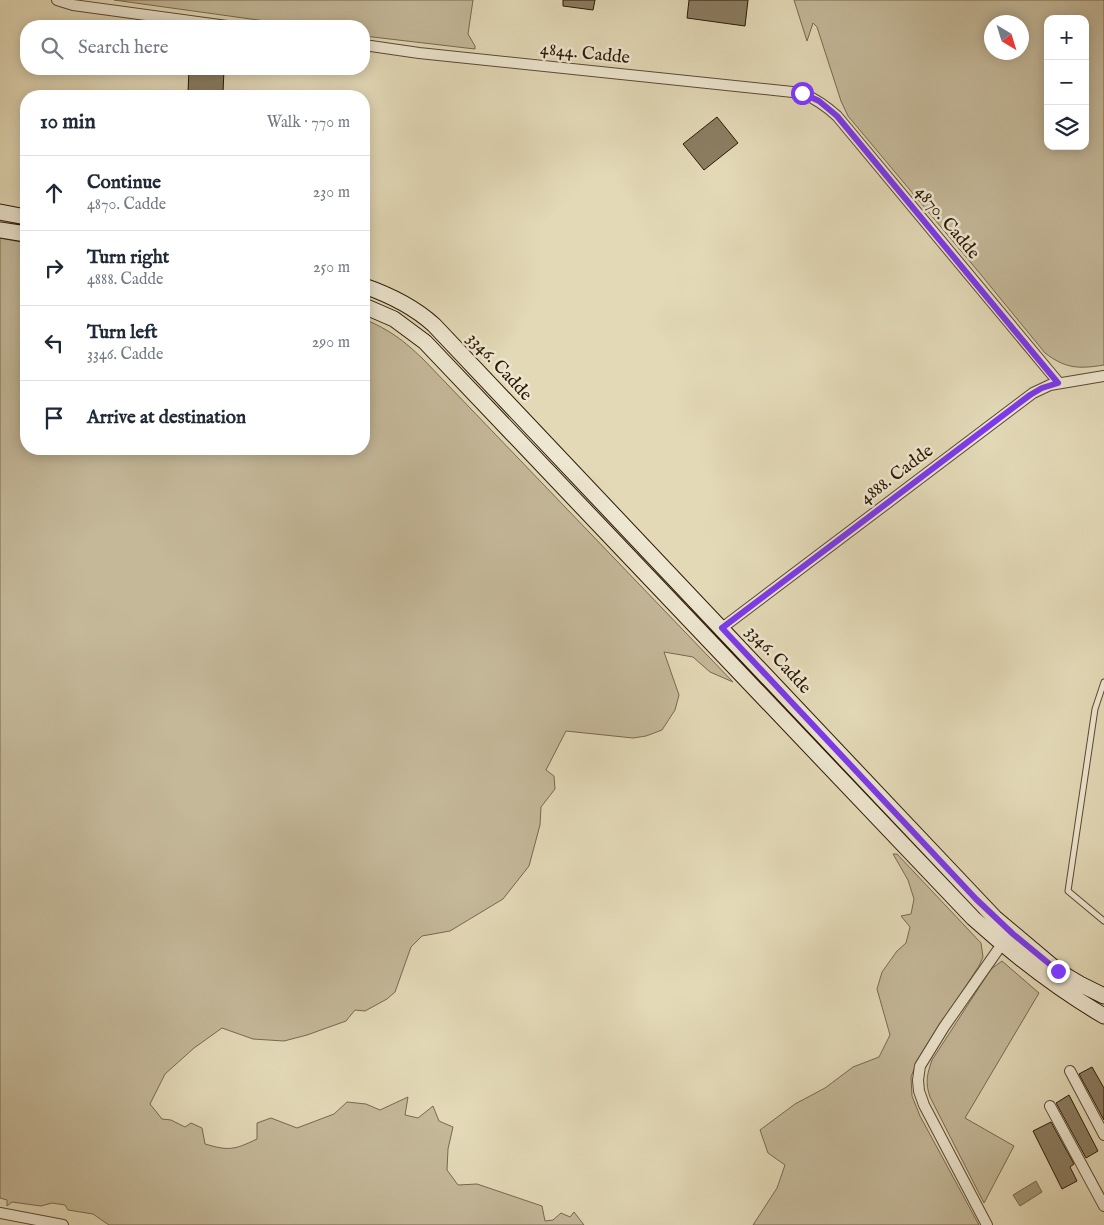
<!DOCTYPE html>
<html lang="en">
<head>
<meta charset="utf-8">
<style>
	:root { --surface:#fff; --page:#f6f6f7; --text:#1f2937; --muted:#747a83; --line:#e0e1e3 }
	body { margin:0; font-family:"IM FELL English",serif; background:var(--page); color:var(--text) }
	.controls { position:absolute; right:15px; top:15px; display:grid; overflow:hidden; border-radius:10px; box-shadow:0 2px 12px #0003 }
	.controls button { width:45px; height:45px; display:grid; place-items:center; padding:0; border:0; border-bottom:1px solid var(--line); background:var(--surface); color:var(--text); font:25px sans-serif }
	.compass { position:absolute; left:984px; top:15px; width:45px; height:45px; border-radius:50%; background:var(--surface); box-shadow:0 2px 12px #0003; rotate:142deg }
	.stop { position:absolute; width:15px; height:15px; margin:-11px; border:4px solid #7c3aed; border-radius:50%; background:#fff }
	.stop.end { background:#7c3aed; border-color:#fff; box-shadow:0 1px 5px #0008 }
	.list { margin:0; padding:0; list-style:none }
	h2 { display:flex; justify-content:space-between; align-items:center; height:65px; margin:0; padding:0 20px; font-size:21px }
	h2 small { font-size:16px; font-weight:400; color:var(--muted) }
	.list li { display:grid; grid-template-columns:32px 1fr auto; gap:15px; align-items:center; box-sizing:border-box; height:75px; padding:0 20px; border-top:1px solid var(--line) }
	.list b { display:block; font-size:19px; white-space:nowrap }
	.list p { margin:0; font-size:16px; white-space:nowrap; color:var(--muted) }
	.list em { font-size:16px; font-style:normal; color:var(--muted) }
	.icon { flex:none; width:28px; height:28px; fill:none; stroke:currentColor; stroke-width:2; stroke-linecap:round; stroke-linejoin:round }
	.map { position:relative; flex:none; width:1104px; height:1225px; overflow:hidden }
	.search { position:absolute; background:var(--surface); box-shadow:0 2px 12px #0003; left:20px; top:20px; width:350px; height:55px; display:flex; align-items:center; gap:12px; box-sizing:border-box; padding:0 18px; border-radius:20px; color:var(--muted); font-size:19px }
	.panel { position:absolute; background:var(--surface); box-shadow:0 2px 12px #0003; left:20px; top:90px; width:350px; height:365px; border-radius:20px }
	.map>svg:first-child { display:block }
	.green { fill:#c4b899; stroke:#78684f; fill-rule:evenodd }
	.water { fill:#a5987a; stroke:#75654b }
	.building { fill:#8b7d62; stroke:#2c1905 }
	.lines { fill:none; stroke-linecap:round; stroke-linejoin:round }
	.lane-casing { stroke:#5a4932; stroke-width:7 }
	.street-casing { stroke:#5a4932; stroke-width:12 }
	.secondary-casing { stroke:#2c1905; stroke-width:17 }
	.lane { stroke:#ede6d0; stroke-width:5 }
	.street { stroke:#ede6d0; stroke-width:10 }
	.secondary { stroke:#ede6d0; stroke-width:15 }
	.route { stroke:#7c3aed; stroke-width:6 }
	.labels { text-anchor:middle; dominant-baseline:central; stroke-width:5; stroke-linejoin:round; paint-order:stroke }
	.street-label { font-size:18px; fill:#2c1905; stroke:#ede6d0 }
</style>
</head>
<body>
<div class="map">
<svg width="1104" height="1225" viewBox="0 0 1104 1225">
	<rect width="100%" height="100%" fill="#e3d9b7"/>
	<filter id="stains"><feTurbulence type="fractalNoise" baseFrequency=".004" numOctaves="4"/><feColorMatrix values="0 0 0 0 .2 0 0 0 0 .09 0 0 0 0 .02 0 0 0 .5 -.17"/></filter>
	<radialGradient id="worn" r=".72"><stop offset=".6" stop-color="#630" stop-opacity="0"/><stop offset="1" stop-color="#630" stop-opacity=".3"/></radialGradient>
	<path class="green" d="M114,0h359l-5,34 7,12v3l-111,-13v-10h-63z
		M794,0h310v365c-25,4 -38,4 -59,-12l-63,-77 -134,-160 -7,-15 -24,-74 -4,-4 -6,18zM1048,19h37v127h-37zM992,22h30v30h-30z
		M0,238l26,5v206h338v-130c26,11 39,21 59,40l310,323 -23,-10 -17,-15 -29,-5 15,43 -4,15 -13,20 -16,6 -13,2 -67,-7 -20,39 8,6 1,13 -14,18 -1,18 -11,41 -26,33 -53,32 -28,5 -11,11 -16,45 -8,7 -22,12 -10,-1 -9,11 -39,14 -23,6 -31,-2 -31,-11 -28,20 -29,26 -15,30 12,15 9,1 14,7 6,-4 11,5 3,16c24,7 29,6 52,-5v-16l14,-5 26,10 37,-14 13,-12 19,2 14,6 28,-13 -3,18 13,3 15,-12 6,15 14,6 -5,22 -1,21 11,15 19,-1 65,22 3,15 8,-1 8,-7 9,4 4,-5 10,13h-475l-16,-11 -25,-4 -3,-5 -13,-2 -11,3 -29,-4 -5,4v-6l-7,-2z
		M893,854h4l84,89 2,14 -4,9 -61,93 -7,18 1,19 8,20 59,109h-226l24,-37 8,-23 -17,-12 -8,-23 35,-26 30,-16 28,-21 26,-10 11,-22 -13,-46 5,-17 15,-21 9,-8 4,-16 -9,-11 10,-2 3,-15 -6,-19z
		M1002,961l37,32 -74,125 49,28 -30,57 -54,-106c-5,-14 -3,-23 2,-37l59,-91z"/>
	<path class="water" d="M1036,1181l6,11 -22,14 -7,-11z"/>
	<path class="building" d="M563,0h32l-2,10 -30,-4z
		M689,0h59l-3,26 -58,-8z
		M189,69h35l-1,24 -35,-1z
		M717,117l21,26 -34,27 -21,-26z
		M1092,1067l12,21v32l-25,-46z
		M1069,1095l29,56 -12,7 -30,-55z
		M1051,1122l23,42 -4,3 7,14 -15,8 -29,-58z"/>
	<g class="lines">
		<defs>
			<path id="lane" d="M1104,682l-9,27 -27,182 36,30"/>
			<path id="street" d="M57,0l16,5 154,21
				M364,45l55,8 383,40c14,6 24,13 35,23l222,267
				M722,628l311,-235 17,-8 54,-9
				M1070,1071l34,64
				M1050,1106l54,100
				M0,1213l63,12
				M987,1225l-63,-120 -5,-14 -1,-11 2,-14 24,-39 58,-83"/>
			<path id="secondary" d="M0,212l26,5
				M0,230l26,4
				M364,286c26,9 49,20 70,39l561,593 63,53 22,13 24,12
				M364,306l30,13 31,23 548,576c41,37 83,70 131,98"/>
		</defs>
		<use href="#lane" class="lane-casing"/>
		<use href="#street" class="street-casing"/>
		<use href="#secondary" class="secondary-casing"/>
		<use href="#lane" class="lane"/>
		<use href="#street" class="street"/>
		<use href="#secondary" class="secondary"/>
	</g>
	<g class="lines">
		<path class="route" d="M802,93l17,8 18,15 221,267 -16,5 -12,7 -308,233 254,271 37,35 45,37"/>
	</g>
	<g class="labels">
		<g class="street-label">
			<text transform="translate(585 54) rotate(6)">4844. Cadde</text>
			<text transform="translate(947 223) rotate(50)">4870. Cadde</text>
			<text transform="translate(499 367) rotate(47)">3346. Cadde</text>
			<text transform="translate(897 475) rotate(-37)">4888. Cadde</text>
			<text transform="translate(778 660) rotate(47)">3346. Cadde</text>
		</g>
	</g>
	<rect width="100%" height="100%" filter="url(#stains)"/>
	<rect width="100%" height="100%" fill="url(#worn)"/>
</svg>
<div class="controls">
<button>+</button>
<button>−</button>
<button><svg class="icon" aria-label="layers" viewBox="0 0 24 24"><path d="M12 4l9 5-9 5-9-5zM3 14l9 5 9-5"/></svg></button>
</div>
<svg class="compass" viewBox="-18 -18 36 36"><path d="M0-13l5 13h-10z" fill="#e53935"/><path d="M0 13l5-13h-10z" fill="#747a83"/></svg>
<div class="stop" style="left:802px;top:93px"></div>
<div class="stop end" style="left:1058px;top:971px"></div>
<div class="search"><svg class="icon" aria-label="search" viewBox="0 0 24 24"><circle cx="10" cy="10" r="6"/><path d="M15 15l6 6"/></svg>Search here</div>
<section class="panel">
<h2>10 min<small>Walk · 770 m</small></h2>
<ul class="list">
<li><svg class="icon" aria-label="ahead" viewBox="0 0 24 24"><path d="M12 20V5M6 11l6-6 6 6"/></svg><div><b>Continue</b><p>4870. Cadde</p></div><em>230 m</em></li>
<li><svg class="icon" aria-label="right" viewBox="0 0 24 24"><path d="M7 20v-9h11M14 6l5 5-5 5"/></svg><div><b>Turn right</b><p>4888. Cadde</p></div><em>250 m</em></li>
<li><svg class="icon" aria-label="left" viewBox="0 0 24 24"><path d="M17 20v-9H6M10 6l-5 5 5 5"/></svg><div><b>Turn left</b><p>3346. Cadde</p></div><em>290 m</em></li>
<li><svg class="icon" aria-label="arrive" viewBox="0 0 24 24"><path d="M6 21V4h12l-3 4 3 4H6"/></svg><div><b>Arrive at destination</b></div></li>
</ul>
</section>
</div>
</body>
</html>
